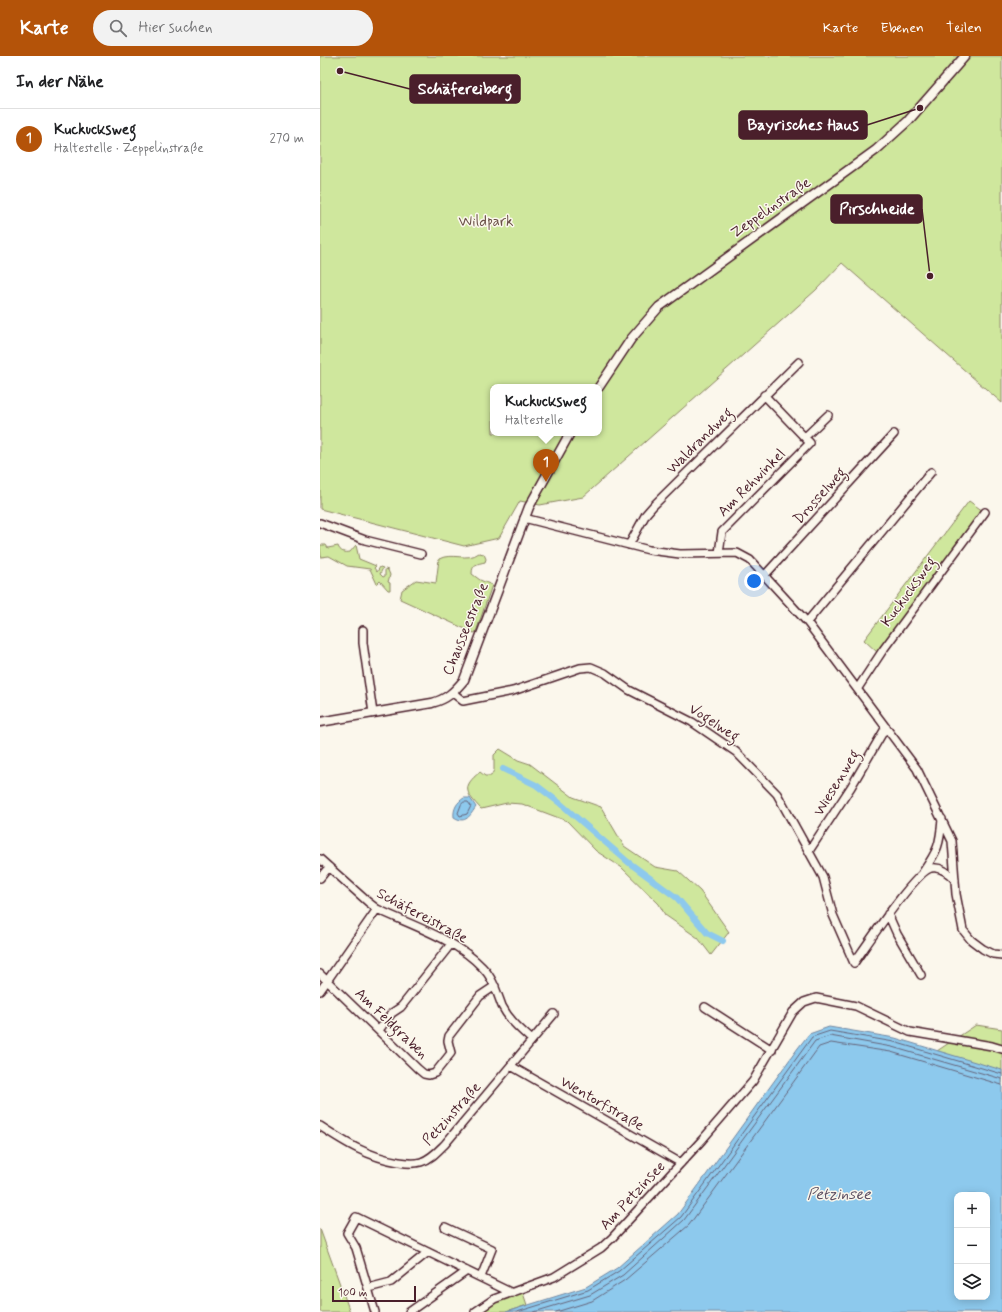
<!DOCTYPE html>
<html lang="de">
<head>
<meta charset="utf-8">
<style>
	:root { --surface:#fff; --page:#f2f2f2; --text:#202124; --muted:#757577; --line:#e0e0e0; --accent:#b45309 }
	body { margin:0; font-family:Mynerve,sans-serif; background:var(--page); color:var(--text) }
	.controls { position:absolute; right:12px; bottom:12px; display:grid; overflow:hidden; border-radius:8px; box-shadow:0 2px 10px #0003 }
	.controls button { width:36px; height:36px; display:grid; place-items:center; padding:0; border:0; border-bottom:1px solid var(--line); background:var(--surface); color:var(--text); font:20px sans-serif }
	.scale { position:absolute; left:12px; bottom:10px; width:84px; box-sizing:border-box; padding-left:4px; border:2px solid #4a1f2b; border-top:0; font-size:11px; line-height:14px; white-space:nowrap; color:#4a1f2b; -webkit-text-stroke:3px #fbf7ec; paint-order:stroke }
	.you { position:absolute; left:434px; top:525px; width:14px; height:14px; margin:-10px; border:3px solid #fff; border-radius:50%; background:#1a73e8; box-shadow:0 0 0 6px #1a73e833 }
	.badge { display:grid; place-items:center; width:26px; height:26px; border-radius:50%; background:var(--accent); color:#fff; font-size:13px; font-weight:700 }
	.pin { position:absolute; translate:-50% -33px; filter:drop-shadow(0 1px 2px #0008) }
	.pin::after { content:''; position:absolute; top:21px; width:14px; height:12px; background:inherit; clip-path:polygon(0 0,100% 0,50% 100%) }
	.popup { position:absolute; left:170px; top:328px; width:112px; height:52px; box-sizing:border-box; display:grid; place-content:center; border-radius:8px; background:var(--surface); filter:drop-shadow(0 1px 3px #0005); font-size:13px; white-space:nowrap; color:var(--muted) }
	.popup b { font-size:15px; color:var(--text) }
	.popup::after { content:''; position:absolute; left:50%; top:100%; margin-left:-8px; border:8px solid transparent; border-top-color:var(--surface) }
	.list { margin:0; padding:0; list-style:none }
	h2 { display:flex; justify-content:space-between; align-items:center; height:52px; margin:0; padding:0 16px; font-size:17px }
	h2 small { font-size:13px; font-weight:400; color:var(--muted) }
	.list li { display:grid; grid-template-columns:26px 1fr auto; gap:12px; align-items:center; box-sizing:border-box; height:60px; padding:0 16px; border-top:1px solid var(--line) }
	.list b { display:block; font-size:15px; white-space:nowrap }
	.list p { margin:0; font-size:13px; white-space:nowrap; color:var(--muted) }
	.list em { font-size:13px; font-style:normal; color:var(--muted) }
	.icon { flex:none; width:22px; height:22px; fill:none; stroke:currentColor; stroke-width:2; stroke-linecap:round; stroke-linejoin:round }
	.map { position:relative; flex:none; width:682px; height:1256px; overflow:hidden }
	header { display:flex; align-items:center; gap:24px; box-sizing:border-box; height:56px; padding:0 20px; background:var(--accent); color:#fff }
	header strong { font-size:19px }
	nav { display:flex; gap:22px; margin-inline-start:auto; font-size:14px }
	.search { width:280px; height:36px; background:var(--page); display:flex; align-items:center; gap:10px; box-sizing:border-box; padding:0 14px; border-radius:22px; color:var(--muted); font-size:15px }
	main { display:flex }
	aside { flex:1; background:var(--surface) }
	.map>svg:first-child { display:block }
	.green { fill:#cfe79d; stroke:#8c8364; fill-rule:evenodd }
	.water { fill:#8dc9ed; stroke:#72859f; fill-rule:evenodd }
	.lines { fill:none; stroke-linecap:round; stroke-linejoin:round }
	.shore { stroke:#656379; stroke-width:1 }
	.canal { stroke:#8dc9ed; stroke-width:6 }
	.minor-casing { stroke:#4a1f2b; stroke-width:10 }
	.major-casing { stroke:#4a1f2b; stroke-width:11 }
	.minor { stroke:#fbf7ec; stroke-width:7 }
	.major { stroke:#fbf7ec; stroke-width:8 }
	.labels { text-anchor:middle; dominant-baseline:central; stroke-width:3; stroke-linejoin:round; paint-order:stroke }
	.street-label { font-size:15px; fill:#4a1f2b; stroke:#fbf7ec }
	.park-label { font-size:15px; fill:#6b5148; stroke:#fbf7ec }
	.water-label { font-size:16px; font-style:italic; fill:#5e5265; stroke:#fbf7ec }
	.leader { fill:none; stroke:#4a1f2b; stroke-width:1.5 }
	.callout-dot { fill:#4a1f2b; stroke:#fbf7ec; stroke-width:1.5 }
	.callout { fill:#4a1f2b; stroke:#4a1f2b; stroke-width:1.5 }
	.callout-label { font-size:16px; text-anchor:middle; font-weight:bold; fill:#fff }
</style>
</head>
<body>
<header>
<strong>Karte</strong>
<div class="search"><svg class="icon" aria-label="search" viewBox="0 0 24 24"><circle cx="10" cy="10" r="6"/><path d="M15 15l6 6"/></svg>Hier suchen</div>
<nav><a>Karte</a><a>Ebenen</a><a>Teilen</a></nav>
</header>
<main>
<aside>
<h2>In der Nähe<small></small></h2>
<ul class="list">
<li><span class="badge">1</span><div><b>Kuckucksweg</b><p>Haltestelle · Zeppelinstraße</p></div><em>270 m</em></li>
</ul>
</aside>
<div class="map">
<svg width="682" height="1256" viewBox="0 0 682 1256">
	<rect width="100%" height="100%" fill="#fbf7ec"/>
	<filter id="ink" filterUnits="userSpaceOnUse"><feTurbulence type="fractalNoise" baseFrequency=".025" numOctaves="2"/><feDisplacementMap in="SourceGraphic" scale="8" xChannelSelector="R" yChannelSelector="G"/><feConvolveMatrix kernelMatrix="1 2 1 2 8 2 1 2 1" color-interpolation-filters="sRGB"/></filter>
	<g filter="url(#ink)">
		<path class="green" d="M0,0h682v347l-160,-140 -26,27 -233,207 -43,8 -20,-4 -21,37 -35,8 -144,-37zM173,331h106v46h-106z
			M649,445l14,10 -105,142 -14,-13z
			M0,489h6l2,3 10,-2c2,6 7,7 12,6l6,-7 3,14 17,7 -2,2 3,4 3,-5 3,1 -3,6 3,3 2,-1v-7l3,1 2,5 -2,7 2,1v7h-2l-8,-9 -3,3 -7,-15 -23,-3 -18,-10 -8,1z
			M159,497l5,1 2,5 -1,3c-8,2 -13,2 -13,12l8,6 12,5 -16,47 -2,1 -74,-34 2,-9 14,-10 20,3 3,-24c13,-7 28,3 40,-6z
			M180,693l18,11 12,4 43,33 28,10 23,39 31,21 23,4 22,20 29,41 -18,23 -13,-17 -33,-23 -6,-11 -38,-37 -25,-16 -29,-30 -45,-17 -15,-1 -26,6c-15,-16 -20,-22 -1,-37l5,4h6l3,-6v-15z
			M656,969l26,4v54l-46,-26 -19,-6z
			M0,1173l30,83h-30z
			M202,1234l5,15 -21,7h-28l17,-11z"/>
		<path class="water" d="M144,742h6l6,9c-6,8 -10,18 -22,10 -1,-8 3,-15 10,-19z
			M509,971l66,11 107,32v242h-496l80,-25 31,-19 61,-54 120,-166 11,-14zM637,1139h30v102h-30z"/>
		<g class="lines">
			<path class="shore" d="M144,746h4l3,4 -4,8 -7,2 -2,-3 3,-8z
				M197,1256l71,-22 31,-19 62,-54 131,-180 18,-6 64,11 108,32
				M214,1256l56,-17 33,-20 61,-55 131,-179 15,-5 62,11 110,32
				M236,1256l36,-11 33,-21 64,-55 130,-178 12,-4 60,9 111,33"/>
			<path class="canal" d="M183,713l33,16 25,19 67,58 49,36 30,35 16,8"/>
			<defs>
				<path id="minor" d="M485,381l23,-22
					M204,462l125,32 31,4 57,-1 13,7 57,62 110,147 35,72 4,53 7,36 8,10 12,9 10,5 9,1
					M0,467l45,17 56,14
					M309,489l17,-31 7,-8 146,-144
					M399,497l3,-21 88,-89 -46,-48
					M445,519l129,-141
					M487,566l124,-150
					M43,574v13l10,70
					M538,632l25,-38 102,-138
					M133,637l10,8 50,-10 67,-23 11,-1 14,6 24,17 63,32 44,30 41,42 46,83 10,38 21,48
					M489,795l42,-64 35,-60
					M0,803l48,43 9,7c36,17 79,30 106,59 10,10 14,25 19,38 7,14 19,24 30,34
					M603,816c15,-22 17,-27 19,-53
					M0,822l9,-11
					M568,858l9,20 24,41
					M534,907c12,-17 61,-91 77,-95 10,-2 18,5 24,12
					M0,918l98,95 6,5 5,1 6,-2 16,-20 -3,-12 1,-5 31,-40 15,-10
					M0,935l57,-82
					M385,951l67,43
					M59,974l13,-17 9,-6 50,-63
					M191,1010l170,97
					M0,1070c26,17 48,31 79,36 6,1 15,2 22,0 10,-3 17,-11 24,-18l109,-130
					M125,1171l47,22 -11,28
					M48,1232l23,-6 37,-30
					M55,1256l-19,-64 -9,-15 9,-16 156,76
					M89,1256l58,-41
					M155,1256l19,-13 60,-22 47,-29 11,-10 90,-98 51,-59 40,-69 11,-10 12,-4 40,8 54,26 82,14 10,3"/>
				<path id="major" d="M279,331l32,-48 28,-32 217,-157 32,-29 57,-65
					M0,666l112,-19c15,-4 22,-11 32,-23l65,-173 41,-74"/>
			</defs>
			<use href="#minor" class="minor-casing"/>
			<use href="#major" class="major-casing"/>
			<use href="#minor" class="minor"/>
			<use href="#major" class="major"/>
		</g>
	</g>
	<g class="labels">
		<g class="street-label">
			<text transform="translate(451 152) rotate(-35)">Zeppelinstraße</text>
			<text transform="translate(380 385) rotate(-45)">Waldrandweg</text>
			<text transform="translate(432 427) rotate(-45)">Am Rehwinkel</text>
			<text transform="translate(500 440) rotate(-48)">Drosselweg</text>
			<text transform="translate(589 536) rotate(-54)">Kuckucksweg</text>
			<text transform="translate(146 573) rotate(-68)">Chausseestraße</text>
			<text transform="translate(394 667) rotate(33)">Vogelweg</text>
			<text transform="translate(517 727) rotate(-59)">Wiesenweg</text>
			<text transform="translate(102 860) rotate(28)">Schäfereistraße</text>
			<text transform="translate(71 968) rotate(44)">Am Feldgraben</text>
			<text transform="translate(282 1048) rotate(30)">Wentorfstraße</text>
			<text transform="translate(132 1058) rotate(-48)">Petzinstraße</text>
			<text transform="translate(313 1140) rotate(-47)">Am Petzinsee</text>
		</g>
		<g class="park-label">
			<text x="166" y="166">Wildpark</text>
		</g>
		<g class="water-label">
			<text x="519" y="1138">Petzinsee</text>
		</g>
	</g>
	<path class="leader" d="M20 15L90 33M600 52L547 69M610 220L602 153"/>
	<g class="callout-dot">
		<circle cx="20" cy="15" r="4"/>
		<circle cx="600" cy="52" r="4"/>
		<circle cx="610" cy="220" r="4"/>
	</g>
	<g class="callout">
		<rect x="90" y="19" width="110" height="28" rx="4"/>
		<rect x="419" y="55" width="128" height="28" rx="4"/>
		<rect x="511" y="139" width="91" height="28" rx="4"/>
	</g>
	<g class="callout-label">
		<text x="145" y="38">Schäfereiberg</text>
		<text x="483" y="74">Bayrisches Haus</text>
		<text x="557" y="158">Pirschheide</text>
	</g>
</svg>
<div class="controls">
<button>+</button>
<button>−</button>
<button><svg class="icon" aria-label="layers" viewBox="0 0 24 24"><path d="M12 4l9 5-9 5-9-5zM3 14l9 5 9-5"/></svg></button>
</div>
<div class="scale">100 m</div>
<div class="you"></div>
<div class="pin badge" style="left:226px;top:426px">1</div>
<div class="popup"><b>Kuckucksweg</b>Haltestelle</div>
</div>
</main>
</body>
</html>
